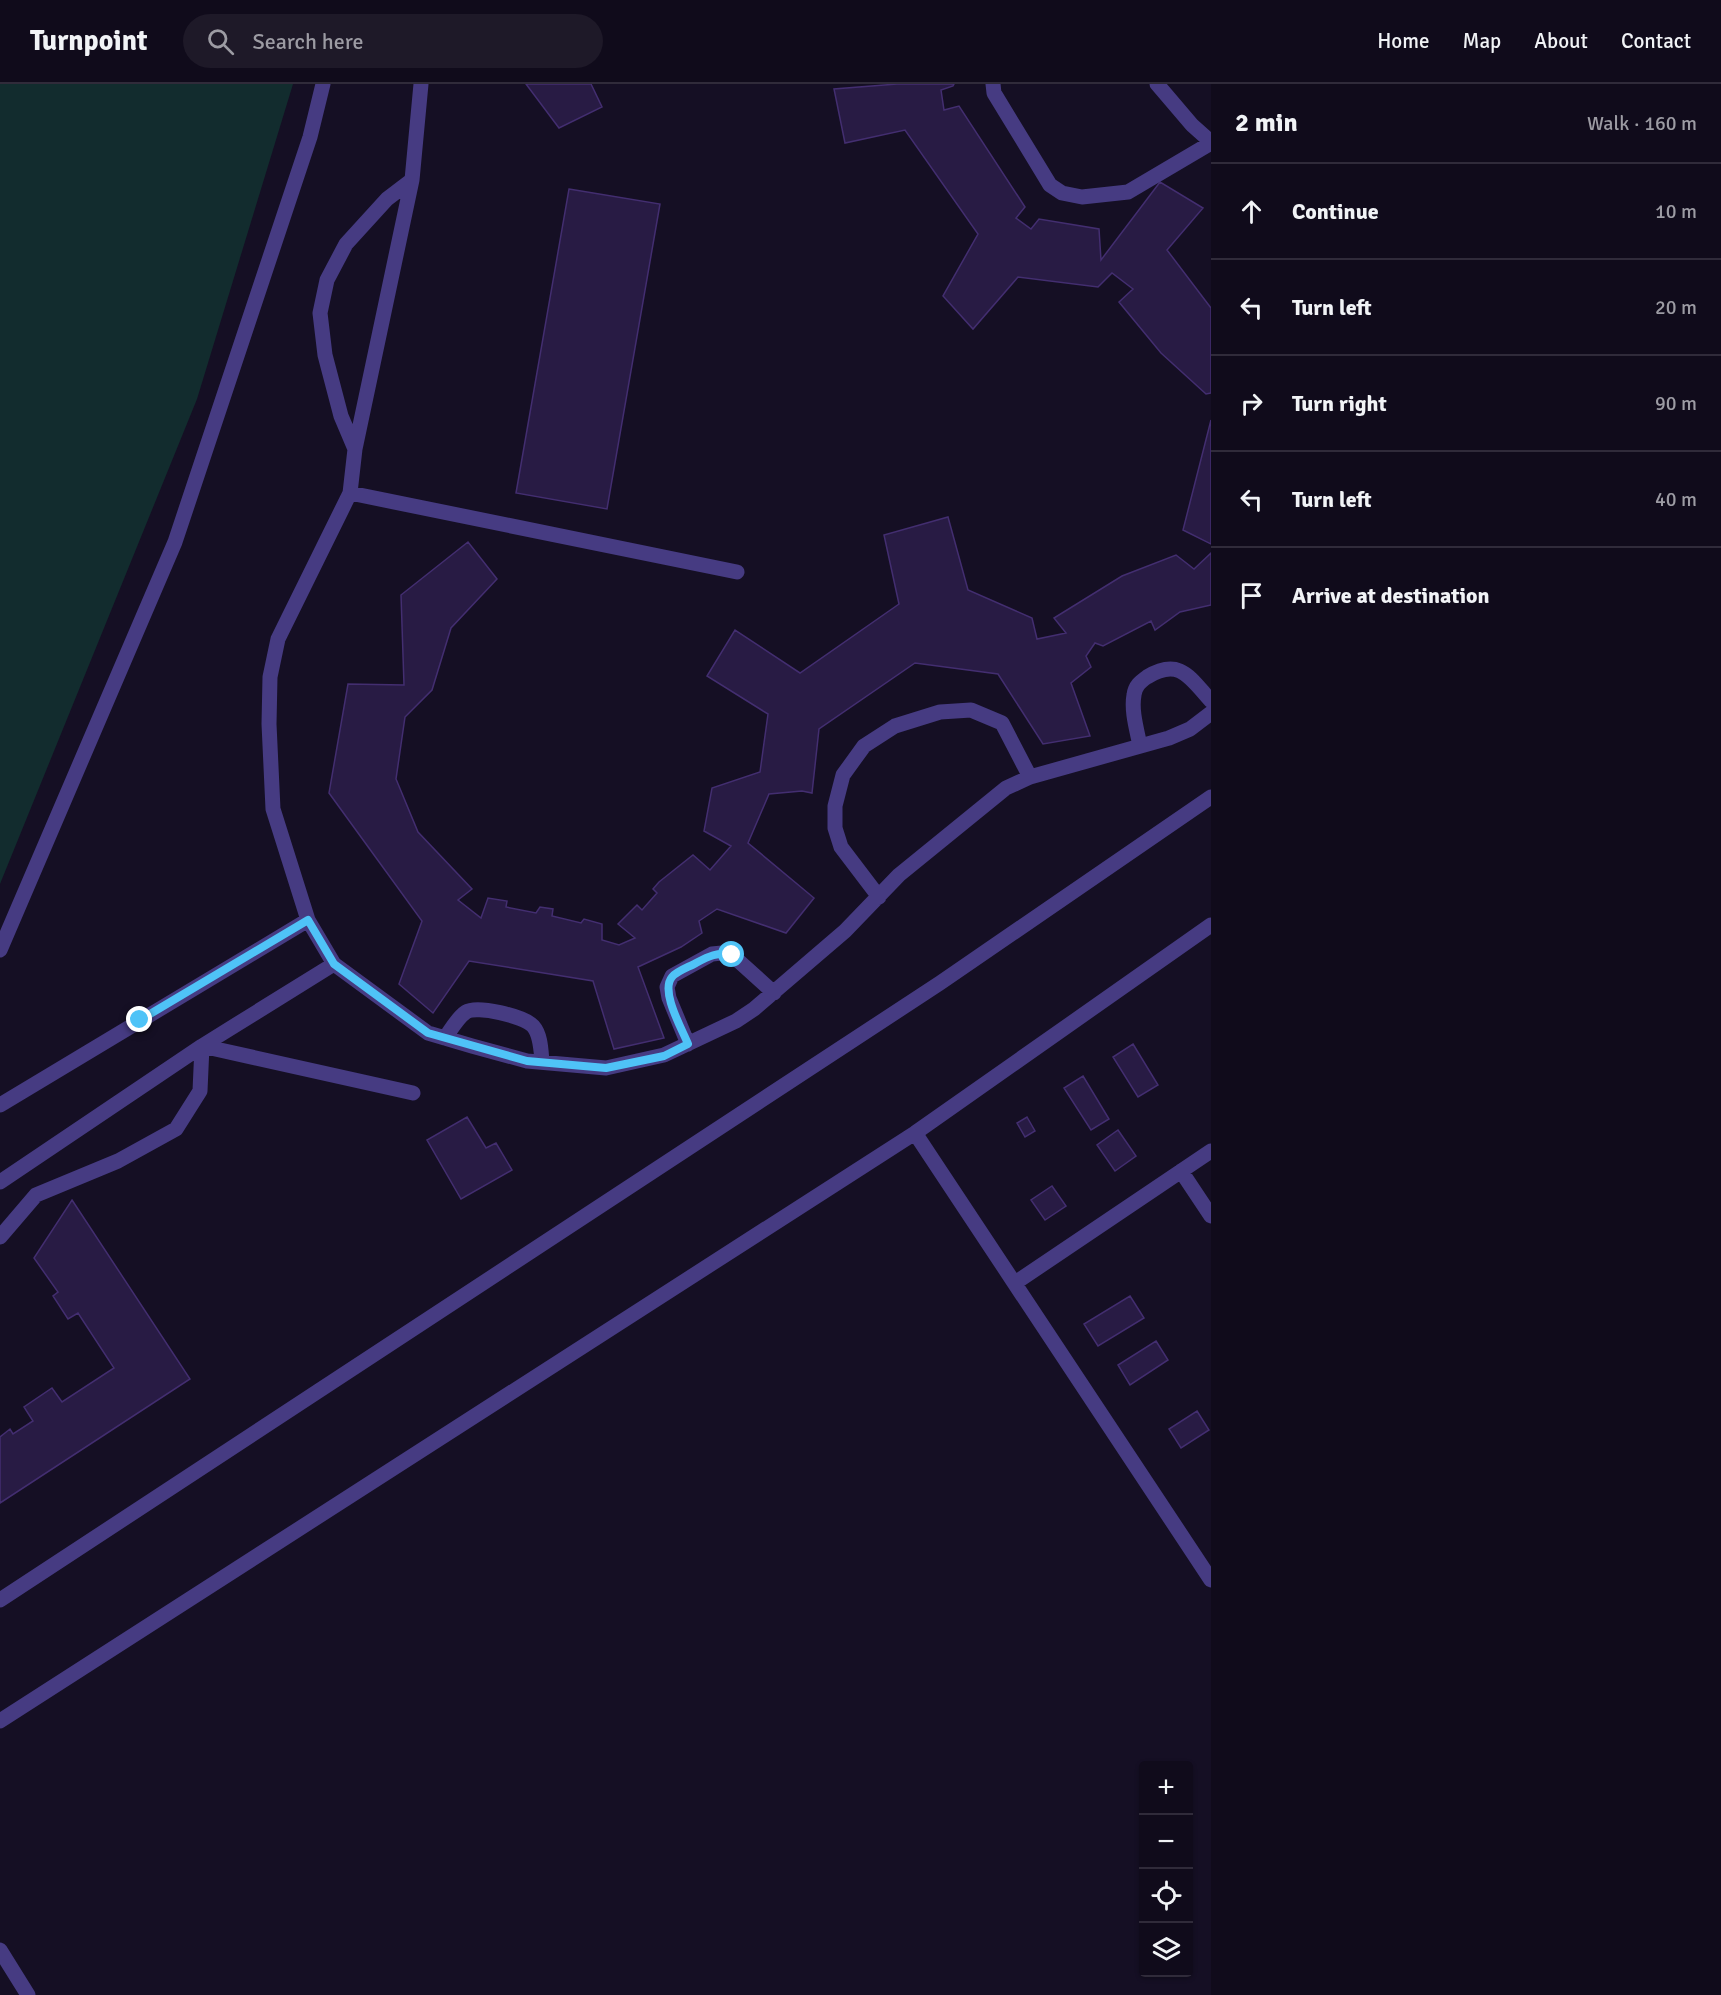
<!DOCTYPE html>
<html lang="en">
<head>
<meta charset="utf-8">
<style>
	:root { --surface:#100b1b; --page:#1e1928; --text:#f1f3f6; --muted:#9c9ba3; --line:#302b3a }
	body { margin:0; font-family:Signika,sans-serif; background:var(--page); color:var(--text) }
	.controls { position:absolute; right:18px; bottom:18px; display:grid; overflow:hidden; border-radius:6px; box-shadow:0 2px 4px #0004 }
	.controls button { width:54px; height:54px; display:grid; place-items:center; padding:0; border:0; border-bottom:2px solid var(--line); background:var(--surface); color:var(--text); font:30px sans-serif }
	.stop { position:absolute; width:18px; height:18px; margin:-14px; border:4px solid #4fc3f7; border-radius:50%; background:#fff }
	.stop.end { background:#4fc3f7; border-color:#fff; box-shadow:0 2px 6px #0008 }
	.list { margin:0; padding:0; list-style:none }
	h2 { display:flex; justify-content:space-between; align-items:center; height:78px; margin:0; padding:0 24px; font-size:26px }
	h2 small { font-size:20px; font-weight:400; color:var(--muted) }
	.list li { display:grid; grid-template-columns:39px 1fr auto; gap:18px; align-items:center; box-sizing:border-box; height:96px; padding:0 24px; border-top:2px solid var(--line) }
	.list b { display:block; font-size:22px; white-space:nowrap }
	.list em { font-size:20px; font-style:normal; color:var(--muted) }
	.icon { flex:none; width:33px; height:33px; fill:none; stroke:currentColor; stroke-width:2; stroke-linecap:round; stroke-linejoin:round }
	.map { position:relative; flex:none; width:1211px; height:1911px; overflow:hidden }
	header { display:flex; align-items:center; gap:36px; box-sizing:border-box; height:84px; padding:0 30px; background:var(--surface); border-bottom:2px solid var(--line) }
	header strong { font-size:28px }
	nav { display:flex; gap:33px; margin-inline-start:auto; font-size:21px }
	.search { width:420px; height:54px; background:var(--page); display:flex; align-items:center; gap:15px; box-sizing:border-box; padding:0 21px; border-radius:33px; color:var(--muted); font-size:22px }
	main { display:flex }
	aside { flex:1; background:var(--surface) }
	.map>svg:first-child { display:block }
	.green { fill:#122c2e }
	.building { fill:#281b44; stroke:#432e70; stroke-width:1.5 }
	.lines { fill:none; stroke-linecap:round; stroke-linejoin:round }
	.minor { stroke:#463b82; stroke-width:15 }
	.route { stroke:#4fc3f7; stroke-width:8 }
</style>
</head>
<body>
<header>
<strong>Turnpoint</strong>
<div class="search"><svg class="icon" aria-label="search" viewBox="0 0 24 24"><circle cx="10" cy="10" r="6"/><path d="M15 15l6 6"/></svg>Search here</div>
<nav><a>Home</a><a>Map</a><a>About</a><a>Contact</a></nav>
</header>
<main>
<div class="map">
<svg width="1211" height="1911" viewBox="0 0 1211 1911">
	<rect width="100%" height="100%" fill="#150f24"/>
	<path class="green" d="M0,0h293l-96,315 -197,485z"/>
	<path class="building" d="M526,0h65l11,23 -43,21z
		M897,0h57l-1,2 -12,4 3,20 15,-4 66,101 -9,11 15,11 8,-10 60,10 2,31 59,-78 43,26 -36,42 44,58v85l-5,1 -45,-41 -42,-51 14,-13 -21,-16 -14,14 -80,-10 -45,52 -30,-33 35,-62 -73,-104 -60,13 -11,-54z
		M569,105l91,15 -53,305 -91,-16z
		M1211,336v124l-28,-14z
		M948,433l20,73 64,28 5,21 29,-6 -12,-15 68,-42 54,-21 18,14 17,-16v52l-31,7 -25,18 -4,-9 -48,25 -8,-3 -9,13 5,11 -20,16 19,53 -47,8 -45,-70 -83,-11 -96,66 -7,64 -10,-2 -33,3 -21,49 66,55 -28,35 -69,-24 -18,12 3,12 -21,14 -43,20 26,71 -50,11 -21,-68 -124,-20 -36,52 -34,-29 23,-63 -93,-128 19,-109 56,1 -3,-90 67,-53 29,37 -46,49 -19,62 -27,27 -9,62 22,53 54,57 -14,11 23,18 7,-20 19,3 -1,6 30,6 4,-6 13,2 -1,7 29,7 3,-4 18,5v16l17,5 16,-7 -17,-14 19,-19 5,5 15,-17 -4,-4 6,-7 34,-27 17,15 21,-24 -27,-15 8,-43 48,-16 8,-58 -61,-38 28,-46 65,43 99,-69 -15,-69z
		M1133,960l25,41 -20,12 -25,-40z
		M1083,992l26,43 -18,11 -27,-42z
		M467,1033l19,31 10,-5 16,27 -51,29 -34,-59z
		M1027,1033l8,14 -10,6 -8,-14z
		M1118,1046l18,26 -21,15 -18,-26z
		M1052,1102l14,20 -21,14 -14,-20z
		M72,1116l118,179 -190,124v-66l10,-8 3,5 20,-13 -9,-14 28,-19 10,14 52,-34 -36,-55 -10,6 -15,-23 5,-4 -24,-34z
		M1130,1212l14,22 -46,28 -14,-22z
		M1156,1257l12,19 -38,25 -12,-20z
		M1197,1327l12,19 -28,18 -12,-19z"/>
	<g class="lines">
		<path class="minor" d="M421,0l-9,96 -25,19 -41,45 -19,36 -7,33 5,42 16,61 14,33 -5,44 -72,146 -8,38 -1,47 4,85 35,111 26,44 94,69 44,13 55,15 79,7 58,-13 72,-34 18,-12 91,-78 54,-56 107,-87 24,-11 139,-39 21,-9 21,-16
			M993,0l1,9 56,92 12,8 20,4 46,-5 83,-49
			M1157,0l35,41 19,17
			M355,365l57,-269
			M350,409l387,79
			M1140,662c-3,-16 -9,-35 -6,-51 1,-9 6,-13 13,-18 33,-20 43,1 64,24
			M879,813l-38,-50 -6,-19v-22l8,-31 21,-29 31,-20 45,-14 31,-2 31,13 28,54
			M0,866l175,-408 135,-405 13,-53
			M445,954c6,-8 12,-20 21,-26 11,-7 57,4 67,14 8,9 8,25 9,36
			M688,960l-19,-46 -2,-11 5,-11 40,-22 10,-1 10,2 42,38
			M0,1021l308,-185
			M915,1049l296,447
			M1181,1087l30,45
			M0,1098l202,-136 132,-82
			M0,1153l36,-42 82,-34 58,-32 24,-38 2,-45 211,47
			M1015,1199l196,-132
			M0,1516l940,-617 271,-186
			M0,1637l915,-588 296,-208
			M0,1866l28,45"/>
	</g>
	<g class="lines">
		<path class="route" d="M140,936l168,-100 26,44 94,69 99,28 79,7 58,-12 24,-12c-6,-15 -28,-53 -16,-67 5,-6 17,-10 24,-14 13,-7 21,-11 36,-8"/>
	</g>
</svg>
<div class="controls">
<button>+</button>
<button>−</button>
<button><svg class="icon" aria-label="locate" viewBox="0 0 24 24"><circle cx="12" cy="12" r="6"/><path d="M12 2v4M12 18v4M2 12h4M18 12h4"/></svg></button>
<button><svg class="icon" aria-label="layers" viewBox="0 0 24 24"><path d="M12 4l9 5-9 5-9-5zM3 14l9 5 9-5"/></svg></button>
</div>
<div class="stop" style="left:732px;top:871px"></div>
<div class="stop end" style="left:140px;top:936px"></div>
</div>
<aside>
<h2>2 min<small>Walk · 160 m</small></h2>
<ul class="list">
<li><svg class="icon" aria-label="ahead" viewBox="0 0 24 24"><path d="M12 20V5M6 11l6-6 6 6"/></svg><div><b>Continue</b></div><em>10 m</em></li>
<li><svg class="icon" aria-label="left" viewBox="0 0 24 24"><path d="M17 20v-9H6M10 6l-5 5 5 5"/></svg><div><b>Turn left</b></div><em>20 m</em></li>
<li><svg class="icon" aria-label="right" viewBox="0 0 24 24"><path d="M7 20v-9h11M14 6l5 5-5 5"/></svg><div><b>Turn right</b></div><em>90 m</em></li>
<li><svg class="icon" aria-label="left" viewBox="0 0 24 24"><path d="M17 20v-9H6M10 6l-5 5 5 5"/></svg><div><b>Turn left</b></div><em>40 m</em></li>
<li><svg class="icon" aria-label="arrive" viewBox="0 0 24 24"><path d="M6 21V4h12l-3 4 3 4H6"/></svg><div><b>Arrive at destination</b></div></li>
</ul>
</aside>
</main>
</body>
</html>
